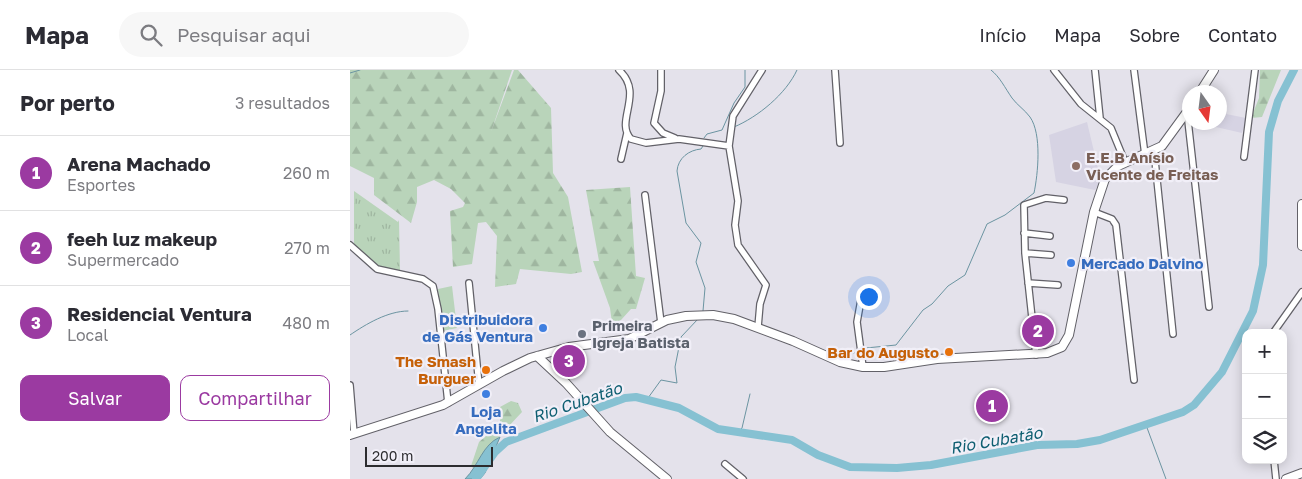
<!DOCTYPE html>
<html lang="pt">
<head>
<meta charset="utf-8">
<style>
	:root { --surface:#fff; --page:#f7f7f7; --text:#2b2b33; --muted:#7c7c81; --line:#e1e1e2; --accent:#9b3aa1 }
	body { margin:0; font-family:"Golos Text",sans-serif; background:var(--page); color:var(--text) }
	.controls { position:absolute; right:15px; bottom:15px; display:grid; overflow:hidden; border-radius:10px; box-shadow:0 2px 12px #0003 }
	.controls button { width:45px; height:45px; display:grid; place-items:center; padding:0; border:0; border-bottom:1px solid var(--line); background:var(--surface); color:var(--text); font:25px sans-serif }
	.compass { position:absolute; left:832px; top:15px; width:45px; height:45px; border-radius:50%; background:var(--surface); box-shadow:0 2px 12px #0003; rotate:166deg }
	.scale { position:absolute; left:15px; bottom:12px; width:128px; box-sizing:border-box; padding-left:5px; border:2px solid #2c2c2f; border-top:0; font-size:14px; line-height:18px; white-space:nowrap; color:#2c2c2f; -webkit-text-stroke:4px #f1eff8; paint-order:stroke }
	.you { position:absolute; left:518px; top:226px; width:18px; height:18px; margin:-12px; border:4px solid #fff; border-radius:50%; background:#1a73e8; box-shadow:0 0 0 8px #1a73e833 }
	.badge { display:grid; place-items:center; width:32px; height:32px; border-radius:50%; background:var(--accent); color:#fff; font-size:16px; font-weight:700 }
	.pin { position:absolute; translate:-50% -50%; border:2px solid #fff; box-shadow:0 1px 5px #0006 }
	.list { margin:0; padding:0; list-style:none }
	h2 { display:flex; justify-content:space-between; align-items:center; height:65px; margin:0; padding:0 20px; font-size:21px }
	h2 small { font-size:16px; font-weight:400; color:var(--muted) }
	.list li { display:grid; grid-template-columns:32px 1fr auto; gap:15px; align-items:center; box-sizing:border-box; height:75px; padding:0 20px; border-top:1px solid var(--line) }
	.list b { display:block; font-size:19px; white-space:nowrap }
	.list p { margin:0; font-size:16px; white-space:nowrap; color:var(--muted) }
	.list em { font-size:16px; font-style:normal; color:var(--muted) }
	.actions { display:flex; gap:10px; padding:15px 20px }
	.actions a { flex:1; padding:11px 0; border:1px solid var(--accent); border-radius:10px; text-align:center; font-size:18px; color:var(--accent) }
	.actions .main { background:var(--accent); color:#fff }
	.icon { flex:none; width:28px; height:28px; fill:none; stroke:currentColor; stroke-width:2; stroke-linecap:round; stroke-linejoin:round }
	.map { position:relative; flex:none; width:952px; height:409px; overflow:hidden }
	header { display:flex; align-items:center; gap:30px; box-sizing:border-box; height:70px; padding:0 25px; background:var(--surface); border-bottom:1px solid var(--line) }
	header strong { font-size:24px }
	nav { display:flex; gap:28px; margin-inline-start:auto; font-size:18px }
	.search { width:350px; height:45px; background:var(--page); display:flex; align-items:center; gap:12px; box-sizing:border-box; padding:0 18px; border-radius:28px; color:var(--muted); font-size:19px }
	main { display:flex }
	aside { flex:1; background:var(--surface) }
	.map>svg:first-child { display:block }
	.built { fill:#d6d3e3 }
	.grass { fill:url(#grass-tufts) }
	.forest { fill:url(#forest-firs) }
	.pitch { fill:#b9d4ba }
	.water { fill:#86c1d2; stroke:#6b94a1 }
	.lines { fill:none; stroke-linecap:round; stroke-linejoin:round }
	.stream { stroke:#6b94a1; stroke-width:1 }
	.river { stroke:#86c1d2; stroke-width:8 }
	.minor-casing { stroke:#626168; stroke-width:8 }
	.major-casing { stroke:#626168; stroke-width:10 }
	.minor { stroke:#fff; stroke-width:5.5 }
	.major { stroke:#fff; stroke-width:8 }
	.education-dot { fill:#8d6e63; stroke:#f1eff8; stroke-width:2 }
	.shop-dot { fill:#3f7fe0; stroke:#f1eff8; stroke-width:2 }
	.worship-dot { fill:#6b7280; stroke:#f1eff8; stroke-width:2 }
	.food-dot { fill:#e8710a; stroke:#f1eff8; stroke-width:2 }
	.labels { text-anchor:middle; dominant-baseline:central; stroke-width:4.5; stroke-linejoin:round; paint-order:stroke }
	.education-label { font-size:15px; font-weight:bold; fill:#785e54; stroke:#f1eff8; text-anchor:start }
	.shop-label { font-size:15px; font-weight:bold; fill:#366cbe; stroke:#f1eff8; text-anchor:start }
	.worship-label { font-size:15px; font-weight:bold; fill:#5b616d; stroke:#f1eff8; text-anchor:start }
	.food-label { font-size:15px; font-weight:bold; fill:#c56008; stroke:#f1eff8; text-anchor:end }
	.water-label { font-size:16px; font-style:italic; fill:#0e5e71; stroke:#f1eff8 }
</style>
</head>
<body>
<header>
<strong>Mapa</strong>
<div class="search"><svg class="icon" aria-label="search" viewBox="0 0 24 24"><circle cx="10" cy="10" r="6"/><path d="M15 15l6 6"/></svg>Pesquisar aqui</div>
<nav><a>Início</a><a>Mapa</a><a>Sobre</a><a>Contato</a></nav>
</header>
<main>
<aside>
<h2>Por perto<small>3 resultados</small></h2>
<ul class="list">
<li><span class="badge">1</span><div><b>Arena Machado</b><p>Esportes</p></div><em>260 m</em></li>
<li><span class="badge">2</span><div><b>feeh luz makeup</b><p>Supermercado</p></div><em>270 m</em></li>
<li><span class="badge">3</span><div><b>Residencial Ventura</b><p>Local</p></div><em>480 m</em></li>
</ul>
<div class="actions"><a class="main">Salvar</a><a>Compartilhar</a></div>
</aside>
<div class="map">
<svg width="952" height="409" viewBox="0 0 952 409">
	<defs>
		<pattern id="grass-tufts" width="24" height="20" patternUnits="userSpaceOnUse" patternTransform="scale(1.25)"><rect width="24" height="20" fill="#b9d4ba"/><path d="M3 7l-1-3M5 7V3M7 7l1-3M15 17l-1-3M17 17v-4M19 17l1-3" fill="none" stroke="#9fb6a0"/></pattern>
		<pattern id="forest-firs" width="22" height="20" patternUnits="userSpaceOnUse" patternTransform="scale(1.25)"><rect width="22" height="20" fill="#b9d4ba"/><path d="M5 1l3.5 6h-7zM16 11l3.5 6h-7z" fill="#9fb6a0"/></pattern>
	</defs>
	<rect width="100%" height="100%" fill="#e4e2eb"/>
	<path class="built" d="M870,31l3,1 -2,11 25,5 -4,15 -26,-6 -1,-4 4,-1z
		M737,52l14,59 -6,9 -39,-8 -7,-47z"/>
	<path class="grass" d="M4,121l44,31 1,-2 1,50 -17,-1 -29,-23z"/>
	<path class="forest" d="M0,0h162l-21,62 23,-62h4l33,38 2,65 15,24 14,75 -11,2 -51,-5 -4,15 -21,3 2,-51 -11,-14 -8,1 -6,41 -19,3 -3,-56 13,-4 2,-4 -14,-14 -17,-9 -17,7v15l-6,21 -37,-28v-17l-24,-12z
		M910,0h21l-19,47 -11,1 8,-20z
		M280,117l6,89 9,2 -9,31h-5l-10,11 -9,3 -2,-15 -17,-47h6l-13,-71z
		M161,331l7,2 4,9 -38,41 -8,15h-3l-2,-2 8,-24 21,-18v-17z"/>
	<path class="pitch" d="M102,216l5,42 -15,3 -4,-42z
		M648,319l3,32 -15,2 -3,-32z"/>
	<path class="water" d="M150,367l-15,36 -5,6h-15c14,-14 17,-34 35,-42z"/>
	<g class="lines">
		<path class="stream" d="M0,3l10,-3
			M384,57c24,-10 52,-33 63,-57
			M354,68l3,-4 15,-4 12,-27 11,-16v-17
			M353,76l-2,3c-12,1 -23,9 -24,22l9,52 15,20 -5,19 9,26 -2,23
			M0,265c16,-11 38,-24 58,-24
			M516,278l30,-3 27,-35 9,-6 16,-18 17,-11 22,-51 18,-9 29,-22c4,-19 8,-59 -4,-76 -5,-7 -13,-12 -18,-19 -7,-10 -12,-21 -21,-28
			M488,287l20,-5
			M298,328l13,-18 16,3 -2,-16 6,-30 17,-18
			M796,355l20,54
			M387,363l5,-5 8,-34"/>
		<path class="river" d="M126,409l19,-27 11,-10 119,-44 11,-1 43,11 39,21 74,11 26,15 32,12 47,1 34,-3 106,-20 40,-1 23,-4 83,-28 11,-7 28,-33 31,-61 10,-46 6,-133 9,-31 16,-31"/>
		<defs>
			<path id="minor" d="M269,0c26,24 -5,51 12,69l15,4 33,-4 50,7
				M311,0v21l-7,32 9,10 12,5
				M485,0l5,73
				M704,0l27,34 30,24 14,34
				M745,0l5,48
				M784,0l11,85
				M837,42l22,195
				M804,81l19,183
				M894,87l11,-87
				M271,89l6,-26
				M295,125l16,128
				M744,142l18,7 4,6 18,155
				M674,163l26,3
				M0,175l27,24 46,10 10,7 5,23 10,94
				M675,183l26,2
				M119,213l10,102
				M678,213l30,2
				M512,224l-5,28 6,45
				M408,257l2,-23 6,-19 -28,-40 -3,-20 3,-24 -9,-55 4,-30 29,-46
				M923,263l29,-41
				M686,285l-11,-102 -1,-48 22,-7 18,2
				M0,315l4,49
				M924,390l2,19
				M375,394l18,15"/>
			<path id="major" d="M850,22l14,-22
				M952,134v42
				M187,286l29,27 44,49 57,47
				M0,365l93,-30 60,-34 27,-13 39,-11 60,-8 38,-19 19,-4 27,-1 21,4 59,22 47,21 23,5h21l53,-8 110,-6 15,-6 7,-12 25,-123 11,-33 13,-13 44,-20 27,-37
				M936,409l16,-6"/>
		</defs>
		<use href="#minor" class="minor-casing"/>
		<use href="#major" class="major-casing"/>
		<use href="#minor" class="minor"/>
		<use href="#major" class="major"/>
	</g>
	<circle class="education-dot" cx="726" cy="96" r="5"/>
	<g class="shop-dot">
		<circle cx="721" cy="193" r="5"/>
		<circle cx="193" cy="258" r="5"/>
		<circle cx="136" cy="324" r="5"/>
	</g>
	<circle class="worship-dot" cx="232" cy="264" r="5"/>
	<g class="food-dot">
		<circle cx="599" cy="282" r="5"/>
		<circle cx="136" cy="300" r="5"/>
	</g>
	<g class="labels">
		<g class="education-label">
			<text x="736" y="87">E.E.B Anísio<tspan x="736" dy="17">Vicente de Freitas</tspan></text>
		</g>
		<g class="shop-label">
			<text x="731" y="193">Mercado Dalvino</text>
			<text x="183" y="249" text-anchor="end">Distribuidora<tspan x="183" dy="17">de Gás Ventura</tspan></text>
			<text x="136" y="341" text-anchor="middle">Loja<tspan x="136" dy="17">Angelita</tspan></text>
		</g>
		<g class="worship-label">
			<text x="242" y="255">Primeira<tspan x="242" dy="17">Igreja Batista</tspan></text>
		</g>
		<g class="food-label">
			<text x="589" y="282">Bar do Augusto</text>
			<text x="126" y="291">The Smash<tspan x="126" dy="17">Burguer</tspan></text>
		</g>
		<g class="water-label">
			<text transform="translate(227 332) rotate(-19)">Rio Cubatão</text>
			<text transform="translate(646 370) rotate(-10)">Rio Cubatão</text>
		</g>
	</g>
</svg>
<div class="controls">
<button>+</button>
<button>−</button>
<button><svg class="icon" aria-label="layers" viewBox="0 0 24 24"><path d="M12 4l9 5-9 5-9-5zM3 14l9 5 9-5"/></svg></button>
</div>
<svg class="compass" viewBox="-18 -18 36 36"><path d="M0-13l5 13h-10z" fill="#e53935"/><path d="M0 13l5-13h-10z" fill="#7c7c81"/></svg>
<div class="scale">200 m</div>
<div class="you"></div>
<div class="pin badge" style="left:642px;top:336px">1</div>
<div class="pin badge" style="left:688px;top:261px">2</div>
<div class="pin badge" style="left:219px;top:291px">3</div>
</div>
</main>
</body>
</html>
